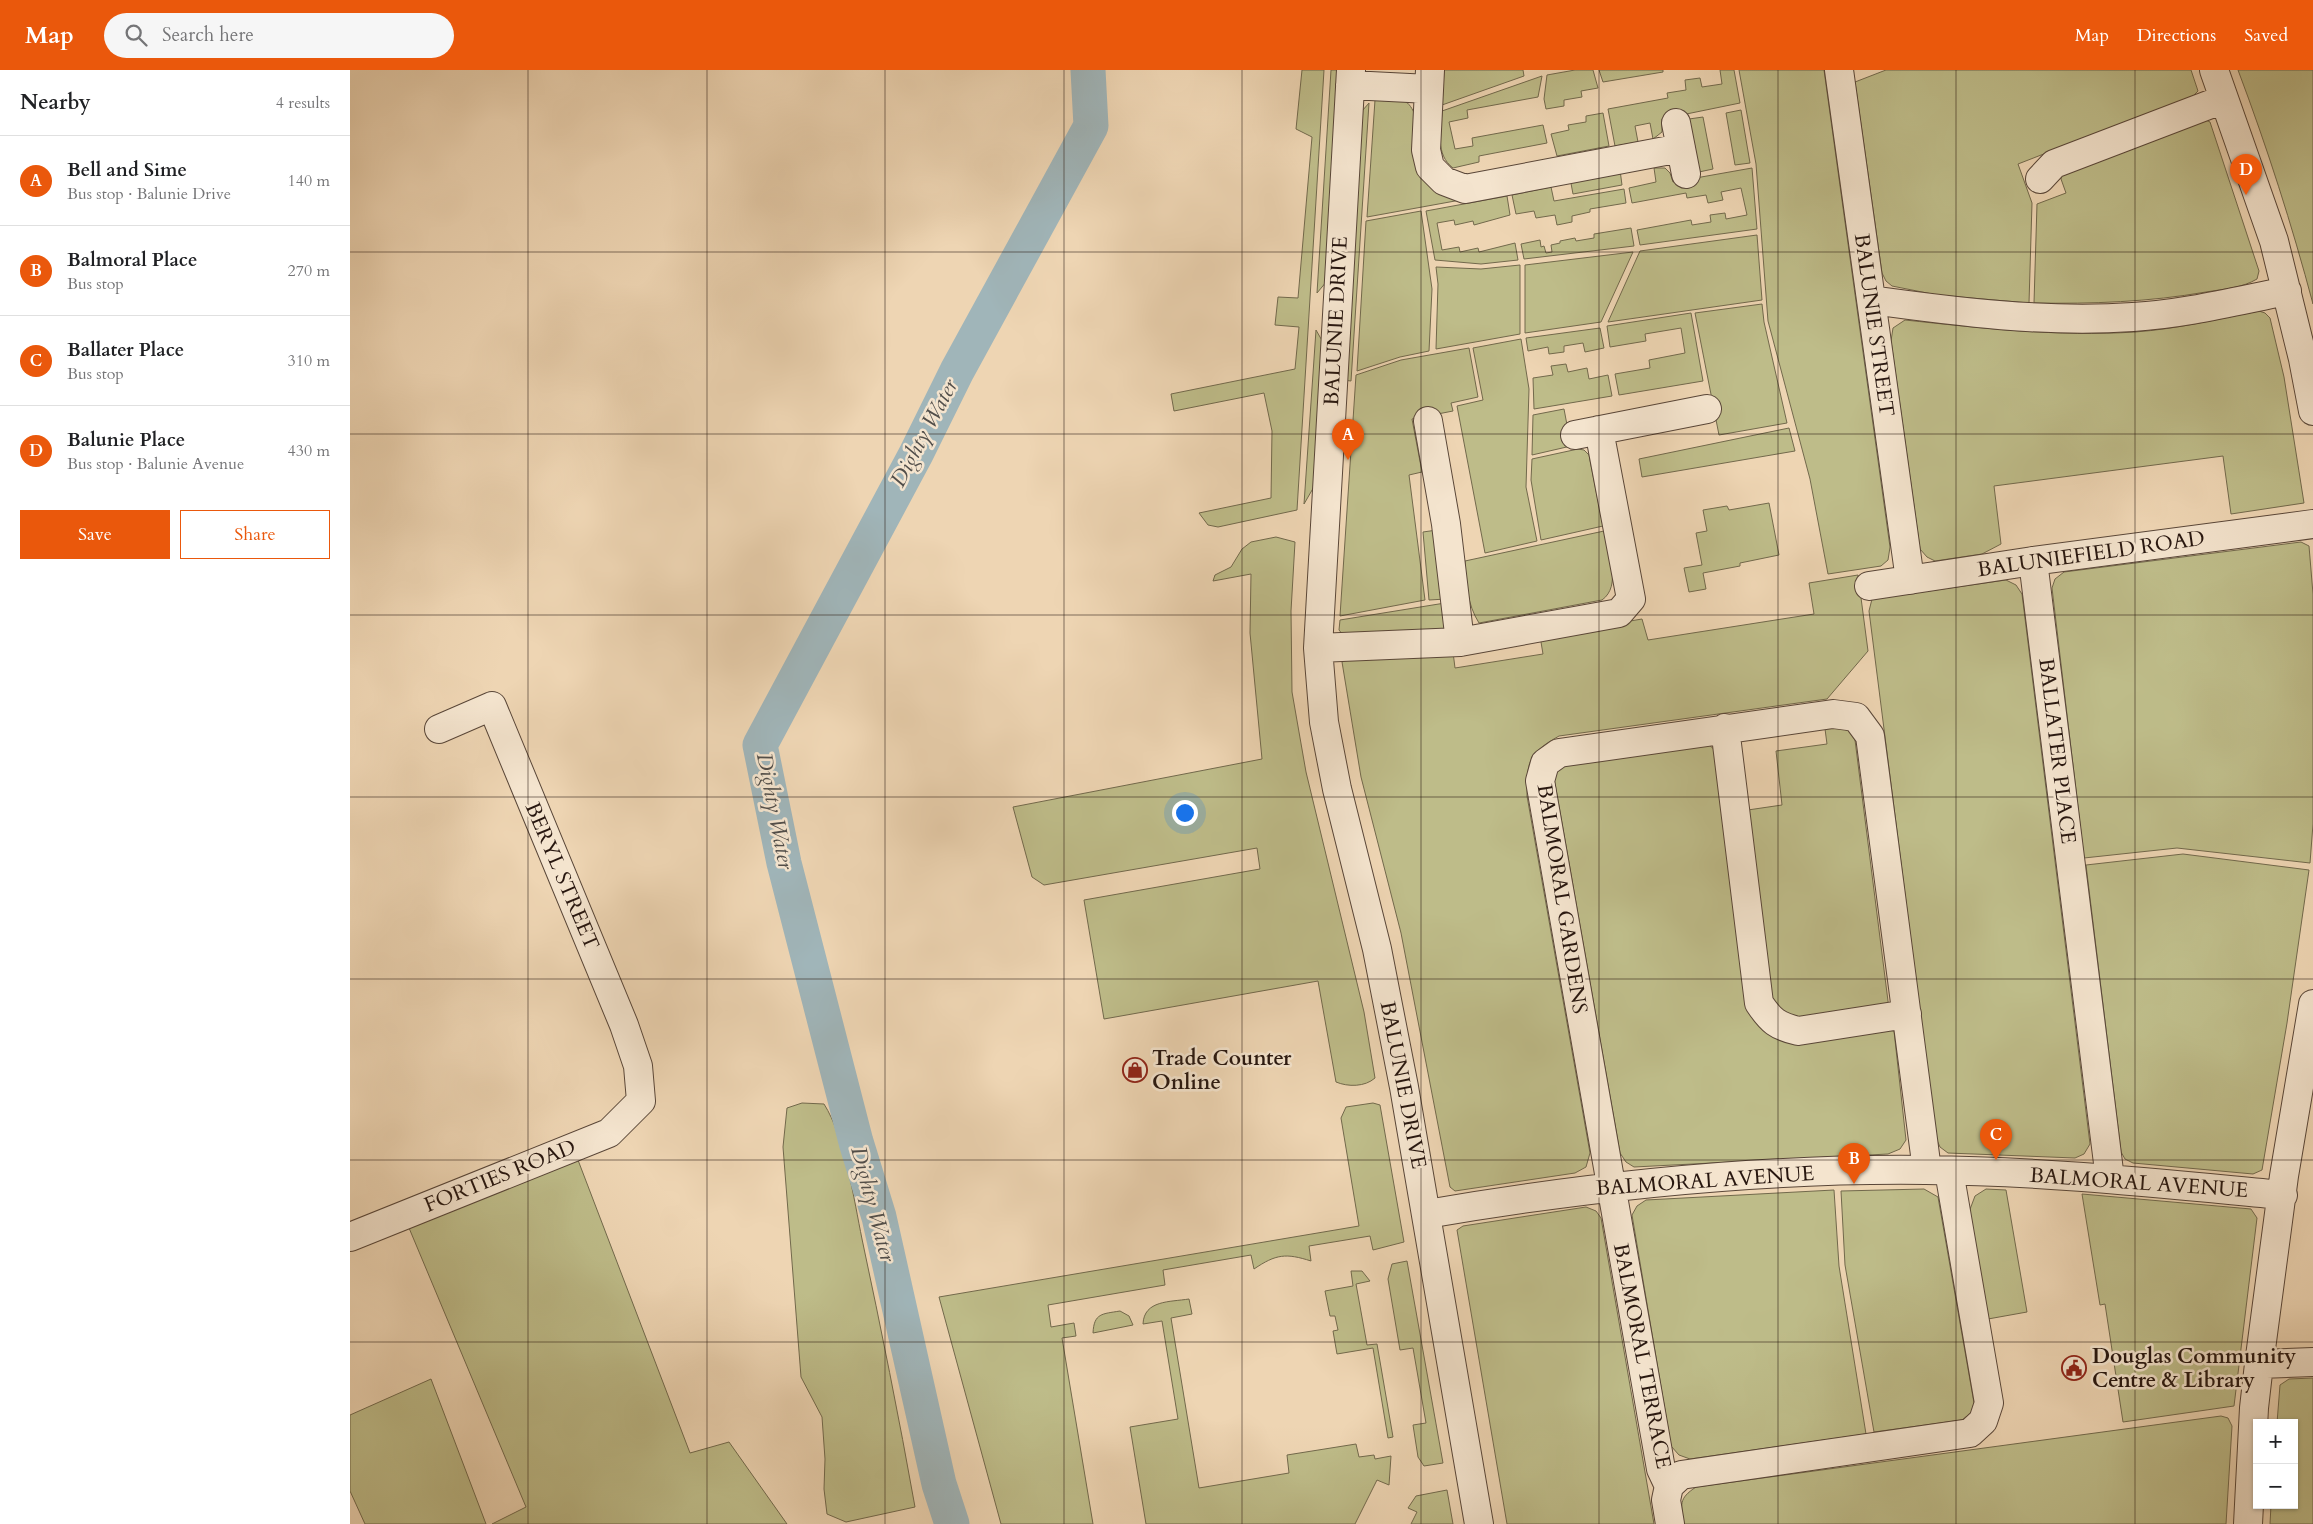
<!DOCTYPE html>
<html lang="en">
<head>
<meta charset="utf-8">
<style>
	:root { --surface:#fff; --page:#f6f6f6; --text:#202124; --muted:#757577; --line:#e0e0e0; --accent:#ea580c }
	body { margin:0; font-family:Cardo,serif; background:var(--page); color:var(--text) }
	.controls { position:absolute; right:15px; bottom:15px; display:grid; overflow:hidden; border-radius:0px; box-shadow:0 1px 4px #0004 }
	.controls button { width:45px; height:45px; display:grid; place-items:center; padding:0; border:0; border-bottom:1px solid var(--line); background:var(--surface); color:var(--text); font:25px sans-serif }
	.you { position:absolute; left:834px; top:742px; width:18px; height:18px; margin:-12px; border:4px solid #fff; border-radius:50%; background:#1a73e8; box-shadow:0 0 0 8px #1a73e833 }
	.badge { display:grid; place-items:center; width:32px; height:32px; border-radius:50%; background:var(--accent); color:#fff; font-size:16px; font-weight:700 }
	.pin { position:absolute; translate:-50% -41px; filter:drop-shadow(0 1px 2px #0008) }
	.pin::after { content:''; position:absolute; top:26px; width:18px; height:15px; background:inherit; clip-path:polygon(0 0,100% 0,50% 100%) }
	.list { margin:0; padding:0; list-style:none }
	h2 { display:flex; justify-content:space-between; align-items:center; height:65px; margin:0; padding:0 20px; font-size:21px }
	h2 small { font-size:16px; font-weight:400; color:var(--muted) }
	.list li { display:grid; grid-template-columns:32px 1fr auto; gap:15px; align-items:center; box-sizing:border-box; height:90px; padding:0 20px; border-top:1px solid var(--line) }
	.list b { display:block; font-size:19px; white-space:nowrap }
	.list p { margin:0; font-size:16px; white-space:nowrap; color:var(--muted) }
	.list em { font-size:16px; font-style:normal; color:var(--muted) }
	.actions { display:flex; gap:10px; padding:15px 20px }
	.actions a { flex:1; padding:11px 0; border:1px solid var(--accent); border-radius:0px; text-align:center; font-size:18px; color:var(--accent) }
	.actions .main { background:var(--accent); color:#fff }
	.icon { flex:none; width:28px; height:28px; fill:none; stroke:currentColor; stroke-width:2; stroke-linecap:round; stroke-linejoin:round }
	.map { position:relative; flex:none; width:1963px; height:1454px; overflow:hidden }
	header { display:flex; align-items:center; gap:30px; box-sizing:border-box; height:70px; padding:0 25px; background:var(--accent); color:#fff }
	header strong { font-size:24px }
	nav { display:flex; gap:28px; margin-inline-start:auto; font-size:18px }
	.search { width:350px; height:45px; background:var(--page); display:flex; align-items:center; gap:12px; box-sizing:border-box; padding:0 18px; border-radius:28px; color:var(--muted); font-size:19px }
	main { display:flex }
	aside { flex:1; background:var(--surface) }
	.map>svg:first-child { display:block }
	.green { fill:#bebc89; stroke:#72694c }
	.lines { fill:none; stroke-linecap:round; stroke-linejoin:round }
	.river { stroke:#a0b5b9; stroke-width:35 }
	.minor-casing { stroke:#594638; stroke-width:30 }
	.minor { stroke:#f4e4ce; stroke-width:28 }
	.grid { fill:none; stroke:#27160f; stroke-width:1; stroke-opacity:0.55 }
	.labels { text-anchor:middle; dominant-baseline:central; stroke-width:5; stroke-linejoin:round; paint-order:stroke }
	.street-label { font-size:21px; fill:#27160f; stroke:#f4e4ce }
	.poi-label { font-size:21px; font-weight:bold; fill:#27160f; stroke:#f4e4ce; text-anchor:start }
	.water-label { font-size:22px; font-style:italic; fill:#514e4a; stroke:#f4e4ce }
</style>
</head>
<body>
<header>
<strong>Map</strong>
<div class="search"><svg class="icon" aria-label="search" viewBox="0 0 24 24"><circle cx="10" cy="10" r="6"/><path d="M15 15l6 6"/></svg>Search here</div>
<nav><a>Map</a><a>Directions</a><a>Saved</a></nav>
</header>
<main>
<aside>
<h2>Nearby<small>4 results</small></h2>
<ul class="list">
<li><span class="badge">A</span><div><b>Bell and Sime</b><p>Bus stop · Balunie Drive</p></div><em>140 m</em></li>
<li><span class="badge">B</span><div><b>Balmoral Place</b><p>Bus stop</p></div><em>270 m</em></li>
<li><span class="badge">C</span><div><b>Ballater Place</b><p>Bus stop</p></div><em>310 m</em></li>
<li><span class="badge">D</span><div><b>Balunie Place</b><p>Bus stop · Balunie Avenue</p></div><em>430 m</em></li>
</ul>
<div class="actions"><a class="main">Save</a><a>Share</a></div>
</aside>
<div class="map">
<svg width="1963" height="1454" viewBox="0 0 1963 1454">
	<rect width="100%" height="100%" fill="#eed5b3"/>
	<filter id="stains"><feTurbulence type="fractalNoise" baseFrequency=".004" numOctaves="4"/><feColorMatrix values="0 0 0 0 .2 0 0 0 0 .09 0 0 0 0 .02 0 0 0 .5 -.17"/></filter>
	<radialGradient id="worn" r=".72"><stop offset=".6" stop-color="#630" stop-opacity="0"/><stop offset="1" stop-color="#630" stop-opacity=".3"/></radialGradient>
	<path class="green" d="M952,0h22l-27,440 -79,17 -10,-2 -9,-12 72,-15 1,-67 -8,-38 -90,18 -3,-17 124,-25 4,-42 -24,-2 3,-28 20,1 14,-161 -16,-8z
		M981,0h9l-13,211 -10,12z
		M1094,0h79l1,6 -82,29z
		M1225,0h18l5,18 -17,3 1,6 -18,3v6l-18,3 -2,-10 3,-24z
		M1249,0h64v2l-60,10z
		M1370,0h14l6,33 -78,16v13l-9,7 -3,-16 -15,3 3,16 -23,4 -7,-37 60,-11 -1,-5 19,-3 -1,-10 15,-2 2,9 20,-3z
		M1389,0h85l66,477 -2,13 -7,6 -53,8 -18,-95 -42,-158 -12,-157z
		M1536,0h305l7,21 -5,5 -175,68 14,39 -3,100 -92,-8 -45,-9 -6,-5 -4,-8 -27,-191z
		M1888,0h75v234c-21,-79 -46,-157 -75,-234z
		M1192,6l-4,21 -71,13 1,8 -19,4 6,27 18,-3 -1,-8 71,-13 4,18 -68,13v6l-26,6c-18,-14 -12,-36 -11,-57z
		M1035,27c20,1 25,4 32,23l49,79 -99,18 8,-117z
		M1019,33l-18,278 -8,-1 19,-269z
		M1391,40l9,53 -15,2 -9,-52z
		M1253,43l6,33 -52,10 -6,-22 18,-4 -1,-5 18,-3v-6z
		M1353,47l10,52 -14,3 -10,-53z
		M1854,49l6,3 49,149 -2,8c-15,9 -33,10 -51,13 -57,10 -114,12 -172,11l3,-99 29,-11 -5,-14 1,-5z
		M1304,98h11l5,5 3,9 79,-14 5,61 -117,16 -3,-15 54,-10 1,5 19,-3 -1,-7 15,-2 1,6 21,-4 -6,-27 -20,4 2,8 -15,3 -2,-8 -19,3 -1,-5 -54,10 -3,-15 27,-6z
		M1270,100l2,15 -49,9 -3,-16z
		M1201,117l3,14 70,-12 2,14 -36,6v3l-18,4v6l-15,3 -2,-10 -19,3 -2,-7 -18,3 -4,-19z
		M1157,126l3,19 -36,10 -1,-4 -18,4 -1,-5 -17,3 5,27 17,-3 1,5 18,-4 1,4 36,-9 3,17 -37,4 -46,-4 -9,-49z
		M1071,141l11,78 -3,62 -29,6 -43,14 9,-150z
		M1281,158l3,18 -110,13 -3,-15 19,-4 1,7 3,-1 2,7 6,-1 -1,-7 9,-2v-2l15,-3 1,3 18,-3v-4z
		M1407,165l5,65 -154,22 32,-71z
		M1283,182l-32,70 -76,11v-68z
		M1170,195v69l-84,15 2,-65 -2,-17 45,2z
		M1412,234l2,18 23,101 -68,12 -24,-122z
		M1909,241l6,2 5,5 14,59 20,126 -73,11 -8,-58 -229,30 7,58 -19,10 -47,7 -8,-4 -7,-8 -29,-208 2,-13 12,-8c76,8 153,17 230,12 42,-3 83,-13 124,-21z
		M1341,243l12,68 -84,14 -4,-21 35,-6 -1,-8 36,-7 -4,-25 -36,6 1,7 -36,6 -3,-21z
		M1250,258l4,20 -19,4 -2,-9 -19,3v6l-15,2 -1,-7 -20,4 -2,-13z
		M966,260l8,14 -9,141 -11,19z
		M1171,269l8,50 -3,98 11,54 -52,12 -28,-147 26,-6 -10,-52z
		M1119,278l9,49 -27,6 2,8 -41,8 10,53 -13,3 16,125 -85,16 16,-241 45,-15z
		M1216,294l2,8 19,-4 2,11 19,-4 4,21 -78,13 -1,-31 20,-3 -2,-9z
		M1214,339l7,37 -39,9 1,-40z
		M1439,358l6,23 -153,26 -3,-18z
		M1228,379l6,1 5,5 14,71 -62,14 -10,-60 1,-21z
		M1419,433l10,52 -39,8v3l-37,7 3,16 -17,3 -5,-24 18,-3 -6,-32 11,-2 -4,-21 24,-4 2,4z
		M1087,460l9,69 -17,1 -6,-68z
		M1254,461c4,21 18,55 -2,69l-123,23c-12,-19 -13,-40 -14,-62z
		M926,467l19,5 -4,69 1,81 14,80 58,240 11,66c-10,9 -27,9 -39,4l-18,-101 -214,38 -20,-119 176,-31 -3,-21 -213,37 -12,-8 -19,-70 249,-48 -12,-126 1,-59 -38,7 2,-6 16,-8 11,-18 9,-7z
		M1951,472l8,4 4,48v230l-3,39 -133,-15 -93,10 -32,-270 3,-9 9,-7z
		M1508,505l10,76 -41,48 -268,37c-32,18 -32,26 -32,60l63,357 -4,14 -11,6 -120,18 -5,-4 -49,-254 -40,-156 -19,-115 13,-6 98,-4 2,16 88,-14 -3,-18 102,-17 6,21 166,-26 -5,-31z
		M1656,510l10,5 6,9 68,550 -6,10 -9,4 -127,-5 -8,-6 -4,-9 -67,-527 3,-12z
		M1095,533l1,24 -7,6 -96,2 -4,-5 1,-10z
		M1488,657l11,4 6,9 34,269 -94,15 -25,-19 -29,-194 41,-6 -6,-54 51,-7 -2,-15z
		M1358,674l8,7 31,256c22,38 37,37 77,31 19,-3 38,-6 57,-9l13,2 12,109 -6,9 -12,5 -254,13 -8,-5 -6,-9 -67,-381 4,-6z
		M1833,784l126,16 -22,153 -25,147 -9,4 -120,-11 -8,-4 -4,-7 -35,-287z
		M452,1033l22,1c21,33 30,96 38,135 19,89 37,178 53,268l-69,15 -19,-8 -3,-25 1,-30 -3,-42 -21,-40 -18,-230 4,-39z
		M1023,1033l7,2 24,137 -31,8 -3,-14 -61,10 2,15c-25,-8 -35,-7 -57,8l-3,-14 -88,15 2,15 -117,20 3,22 23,-4 2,13 -14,2 31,186h-92l-62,-227 420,-71 -18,-108 5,-11z
		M223,1077l117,306 39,-11 58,82h-295l34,-17 -122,-291z
		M1574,1119l14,8 36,206 -3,10 -9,7 -88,12 -29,-167 -4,-74z
		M1636,1119l20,1 21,122 -39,7 -19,-107 6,-16z
		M1484,1120l5,76 27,168 -176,25 -11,-4 -8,-9 -39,-231 5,-9 9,-6z
		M1732,1124l169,15 6,9 -23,188 -111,16 -18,-118 -5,1z
		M1236,1137l10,4 5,7 53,306h-147l-50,-294 6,-4z
		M1057,1191l36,202 -19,3 -6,-9 -5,-32 13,-2 -13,-75 -13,2 -12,-71 4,-15z
		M1001,1201h11l8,10 -14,3 11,61 10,-1 16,93 -5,1 -15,-90 -36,6 -4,-23 5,-1 -3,-14h-5l-5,-25 28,-5z
		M839,1229l3,15 -21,4 28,170 90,-15 -2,-18 69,-11 3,13 15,-2 1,4 16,-3 -2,29 -12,-5 -22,44h-209l-16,-97 48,-8 -16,-98 -19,3c1,-24 27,-22 46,-25z
		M770,1241l9,5 4,9 -40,8c1,-20 9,-19 27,-22z
		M1963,1308v146h-43l1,-19h23v-82h-17l3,-38 9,-6z
		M81,1309l55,145h-121l-15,-33v-76z
		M1871,1346l7,2 4,8 -6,98h-542c-3,-20 -6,-25 12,-37z
		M1097,1420l6,34h-42l6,-12 -9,-4 8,-12z"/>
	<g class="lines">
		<path class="river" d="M602,1454l-13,-40 -60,-267 -23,-75 -72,-279 -24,-118 156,-291 41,-83 134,-245 -3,-56"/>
		<defs>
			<path id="minor" d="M1001,0l-33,578 6,74 13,67 40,160 27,138 75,437
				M1080,0l-4,80 4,17 14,14 21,8 216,-41
				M1489,0l71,510
				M1864,0l60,171 29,118 10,52
				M1000,15l79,4
				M1326,53l10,51
				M1690,109l14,-15 170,-65
				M1521,230c87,12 174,23 262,17 52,-3 103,-16 154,-26
				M1078,351l18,103 14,118
				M1225,365l132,-26
				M1683,491l77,618
				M1519,516l164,-25 280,-37
				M968,578l142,-6 159,-29 12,-14 -32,-169
				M1375,658l34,275c12,18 18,23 39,28l109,-17
				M1077,1144c163,-28 333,-46 499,-44 119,1 238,14 357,25
				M0,1167l259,-104 32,-32 -3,-35 -14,-41 -132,-319 -53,23
				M1909,1294l54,-2
				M1319,1416l12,-11 289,-42 13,-12 6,-18 -40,-232
				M1320,1454l-4,-24 3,-14 -8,-17 -121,-688 5,-18 14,-10 274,-39 23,3 14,19 57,434
				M1898,1454l6,-116 5,-44 25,-188 29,-172"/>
		</defs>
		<use href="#minor" class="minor-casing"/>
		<use href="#minor" class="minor"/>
	</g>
	<path class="grid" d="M178,0v1454M357,0v1454M535,0v1454M714,0v1454M892,0v1454M1071,0v1454M1249,0v1454M1428,0v1454M1606,0v1454M1785,0v1454M0,182h1963M0,364h1963M0,545h1963M0,727h1963M0,909h1963M0,1090h1963M0,1272h1963"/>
	<defs>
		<symbol id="shop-ring" viewBox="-11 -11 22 22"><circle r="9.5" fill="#f4e4ce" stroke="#8f2418" stroke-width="1.5"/><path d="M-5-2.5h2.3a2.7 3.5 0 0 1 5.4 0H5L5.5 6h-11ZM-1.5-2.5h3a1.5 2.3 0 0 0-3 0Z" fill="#8f2418"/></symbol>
		<symbol id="civic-ring" viewBox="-11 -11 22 22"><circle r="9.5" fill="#f4e4ce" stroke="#8f2418" stroke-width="1.5"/><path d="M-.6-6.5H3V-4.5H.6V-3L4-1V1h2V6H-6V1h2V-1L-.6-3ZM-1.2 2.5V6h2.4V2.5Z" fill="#8f2418"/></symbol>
	</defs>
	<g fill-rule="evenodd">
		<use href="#shop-ring" x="771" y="986" width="28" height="28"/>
		<use href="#civic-ring" x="1710" y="1284" width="28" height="28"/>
	</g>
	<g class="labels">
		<g class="street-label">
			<text transform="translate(986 251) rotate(-87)">BALUNIE DRIVE</text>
			<text transform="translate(1524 255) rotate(82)">BALUNIE STREET</text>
			<text transform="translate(1741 484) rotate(-8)">BALUNIEFIELD ROAD</text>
			<text transform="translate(1707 681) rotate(83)">BALLATER PLACE</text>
			<text transform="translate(212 806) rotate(67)">BERYL STREET</text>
			<text transform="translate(1212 829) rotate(81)">BALMORAL GARDENS</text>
			<text transform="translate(1053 1015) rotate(79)">BALUNIE DRIVE</text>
			<text transform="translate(150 1106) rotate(-22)">FORTIES ROAD</text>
			<text transform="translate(1355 1111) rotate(-4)">BALMORAL AVENUE</text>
			<text transform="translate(1789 1113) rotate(4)">BALMORAL AVENUE</text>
			<text transform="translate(1292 1286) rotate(79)">BALMORAL TERRACE</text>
		</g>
		<g class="poi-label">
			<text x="802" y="988">Trade Counter<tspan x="802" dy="24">Online</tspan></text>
			<text x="1742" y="1286">Douglas Community<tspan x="1742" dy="24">Centre &amp; Library</tspan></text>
		</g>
		<g class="water-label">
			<text transform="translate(574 363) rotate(-62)">Dighty Water</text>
			<text transform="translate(425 741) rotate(79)">Dighty Water</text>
			<text transform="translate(523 1134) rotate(75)">Dighty Water</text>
		</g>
	</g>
	<rect width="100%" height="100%" filter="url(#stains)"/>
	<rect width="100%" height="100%" fill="url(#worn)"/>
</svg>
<div class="controls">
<button>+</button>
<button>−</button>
</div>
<div class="you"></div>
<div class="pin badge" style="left:998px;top:390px">A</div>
<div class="pin badge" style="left:1504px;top:1114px">B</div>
<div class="pin badge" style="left:1646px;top:1090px">C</div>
<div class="pin badge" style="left:1896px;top:125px">D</div>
</div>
</main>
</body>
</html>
